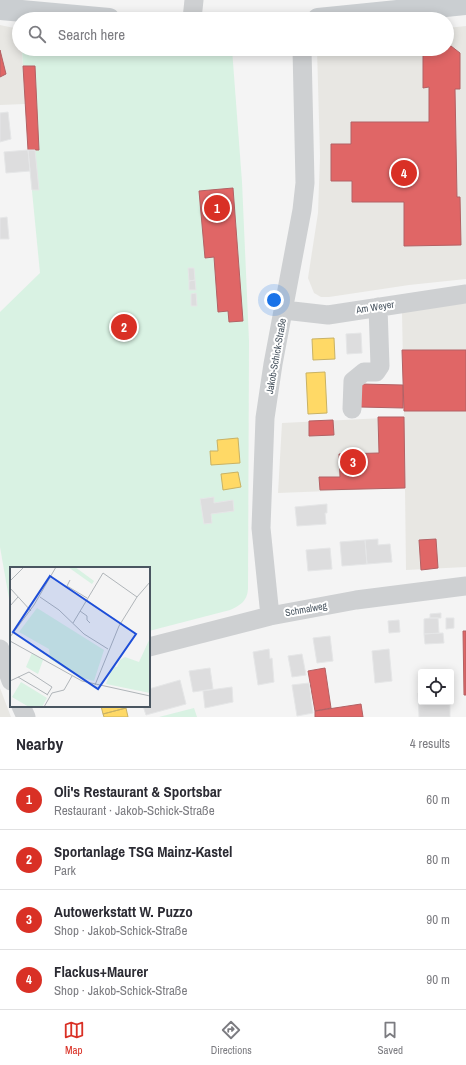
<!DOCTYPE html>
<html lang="en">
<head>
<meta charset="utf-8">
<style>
	:root { --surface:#fff; --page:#f7f7f7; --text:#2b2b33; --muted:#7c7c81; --line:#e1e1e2; --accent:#d93025 }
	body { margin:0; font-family:"Archivo Narrow",sans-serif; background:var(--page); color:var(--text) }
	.controls { position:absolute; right:12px; bottom:12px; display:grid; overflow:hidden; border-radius:4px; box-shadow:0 2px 10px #0003 }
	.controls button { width:36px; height:36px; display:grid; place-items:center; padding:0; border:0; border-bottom:1px solid var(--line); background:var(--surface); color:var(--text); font:20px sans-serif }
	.you { position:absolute; left:274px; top:300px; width:14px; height:14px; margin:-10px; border:3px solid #fff; border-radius:50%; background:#1a73e8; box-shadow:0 0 0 6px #1a73e833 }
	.badge { display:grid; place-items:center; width:26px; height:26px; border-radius:50%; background:var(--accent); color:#fff; font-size:13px; font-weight:700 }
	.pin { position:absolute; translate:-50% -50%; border:2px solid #fff; box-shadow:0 1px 4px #0006 }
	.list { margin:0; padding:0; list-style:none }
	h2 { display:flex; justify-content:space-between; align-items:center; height:52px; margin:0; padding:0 16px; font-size:17px }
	h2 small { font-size:13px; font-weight:400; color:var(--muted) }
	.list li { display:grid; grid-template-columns:26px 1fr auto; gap:12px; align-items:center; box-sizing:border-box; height:60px; padding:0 16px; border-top:1px solid var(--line) }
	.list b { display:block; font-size:15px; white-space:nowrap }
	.list p { margin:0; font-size:13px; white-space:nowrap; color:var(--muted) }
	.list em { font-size:13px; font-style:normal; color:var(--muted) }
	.icon { flex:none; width:22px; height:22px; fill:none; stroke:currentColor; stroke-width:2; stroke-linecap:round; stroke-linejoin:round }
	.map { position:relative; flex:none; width:466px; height:717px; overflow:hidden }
	.search { position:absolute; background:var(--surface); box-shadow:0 2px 10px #0003; left:12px; right:12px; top:12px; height:44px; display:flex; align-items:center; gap:10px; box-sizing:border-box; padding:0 14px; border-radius:22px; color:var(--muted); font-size:15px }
	.sheet { height:292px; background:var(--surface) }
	nav { display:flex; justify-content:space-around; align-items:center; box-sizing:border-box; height:56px; border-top:1px solid var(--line); background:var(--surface); font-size:11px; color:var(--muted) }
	nav a { display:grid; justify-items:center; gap:2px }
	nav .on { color:var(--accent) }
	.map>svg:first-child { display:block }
	.commercial { fill:#e8e7e3 }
	.green { fill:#d9f2e3 }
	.homes { fill:#ffd966; stroke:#c9b264 }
	.shops { fill:#e06666; stroke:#b36164 }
	.building { fill:#ddddde; stroke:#e5e6e7 }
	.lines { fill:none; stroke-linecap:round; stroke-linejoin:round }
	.minor { stroke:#ced0d2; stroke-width:19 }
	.major { stroke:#caced1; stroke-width:22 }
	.labels { text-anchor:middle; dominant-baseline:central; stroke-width:4; stroke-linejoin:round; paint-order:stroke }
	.street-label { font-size:10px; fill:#4a5661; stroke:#fff }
	.inset-road { fill:none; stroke:#b0b5b9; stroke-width:1 }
	.view { fill:#1d4ed8; fill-opacity:0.15; stroke:#1d4ed8; stroke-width:2 }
	.inset-edge { fill:none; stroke:#4a5661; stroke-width:2 }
</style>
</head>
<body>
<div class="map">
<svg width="466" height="717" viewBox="0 0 466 717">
	<rect width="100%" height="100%" fill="#f4f4f4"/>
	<path class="commercial" d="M0,25l19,4v20h3l3,55 -25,1z
		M466,26v253l-57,6 -80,12h-8l-7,-4 -6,-15 10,-65 2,-57 -3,-107h130v-21z
		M466,303v264l-60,3 -1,-82 -127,5 4,-70 122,-6 -2,-105z
		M0,688l11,29h-11z"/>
	<path class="green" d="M22,49h210l10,133 7,159 -1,248c-1,12 -7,16 -18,21l-81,21v-63h-138v42l-11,-63v-235l40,-39 -12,-123z
		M194,708l3,9h-38z"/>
	<path class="homes" d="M334,338l1,21 -22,1 -1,-21z
		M325,372l2,41 -19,1 -2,-41z
		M238,438l2,25 -29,2 -1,-14h8l-1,-11z
		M238,472l3,15 -18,3 -2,-16z
		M101,706h24l1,2 -23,6z
		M126,708l2,9h-24l-1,-3z"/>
	<path class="shops" d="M447,46h4l9,7v36h-5l2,108h3l1,48 -57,1v-44h-52v-21h-21v-37h20v-22h78v-35l-6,1v-34l6,-5h18z
		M0,50l6,24 -6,3z
		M23,66h12l4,84h-11z
		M233,188l10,133 -14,1 -1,-11 -10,1 -4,-55 -9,1 -6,-67z
		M402,350h64v61h-62z
		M360,384l43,1v23l-43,-1z
		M378,417h26l1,71 -85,2 -1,-13h21l-1,-23 40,-1z
		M333,420l1,15 -25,1v-15z
		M436,539l2,29 -17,2 -2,-30z
		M463,631h3v64h-2z
		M325,668l6,40 -16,3 -7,-40z
		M361,704l2,13h-48v-6z"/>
	<path class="building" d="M8,112l3,27 -11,3v-29z
		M28,150l2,21 -24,2 -2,-21z
		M28,150h7l4,40h-7z
		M7,217l2,22h-9v-21z
		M188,268h6l1,12 -6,1z
		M195,280l1,10h-7v-9z
		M196,293l1,13h-6v-12z
		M361,333l1,20 -15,1 -1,-20z
		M214,497v6l19,-3 1,11 -23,3 1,9 -8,1 -4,-25z
		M327,504v9h-2l1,11 -29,2 -2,-19z
		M378,539v6l12,-1 2,18 -25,2 -2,-24z
		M365,540l2,24 -25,2 -2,-24z
		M330,548l2,21 -24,2 -2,-21z
		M441,613v5h-11v-4z
		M430,618h8l1,15 -15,1v-15z
		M446,618h8v10l-8,1z
		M399,620l1,12 -11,1 -1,-12z
		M443,633l1,10 -19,1 -1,-10z
		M330,636l3,25 -16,2 -4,-25z
		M269,649l1,10 2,-1 2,24 -16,3 -5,-33z
		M389,649l3,32 -17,2 -3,-32z
		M302,654l4,21 -14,2 -4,-21z
		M210,668l3,21 -20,3 -4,-21z
		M180,680l6,24 -40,11 -3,-9h6v-17z
		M309,683l4,30 -16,3 -5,-31z
		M232,687l1,15 -28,6 -2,-17z
		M418,693h3v9h29v15h-31z"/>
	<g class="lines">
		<path class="minor" d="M192,19l2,-19
			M284,310l44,5 138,-21
			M352,409l1,-28 11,-9h12l4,-6 -2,-59
			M270,616l-9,-88 4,-110 8,-54 29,-154 3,-27 -3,-134
			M149,647l121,-31 86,-16 110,-14
			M0,649l11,32
			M21,706l5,11"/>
		<path class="major" d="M0,9l109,10
			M318,19l148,-15"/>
	</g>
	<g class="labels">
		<g class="street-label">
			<text transform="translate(375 307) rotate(-9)">Am Weyer</text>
			<text transform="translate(276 356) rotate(-80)">Jakob-Schick-Straße</text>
			<text transform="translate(306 609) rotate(-10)">Schmalweg</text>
		</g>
	</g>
	<g transform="translate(10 567)">
		<rect width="140" height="140" fill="#f4f4f4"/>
		<path d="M58,0h7l19,14 -2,3zM27,41l67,42 -10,31 -15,-4 -29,-18 -1,-10 -30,-17zM140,71v55l-44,-9 7,-18 4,1 3,-7 5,-3 14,5zM22,86l11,7 -5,14 -12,-7zM11,115l26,16 -5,9h-13l-17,-10z" fill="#d9f2e3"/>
		<path class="inset-road" d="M60,13l-3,6 20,12M0,14l14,-14M0,21l21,23M30,30l19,13 25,24 24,15M0,39l8,-9M70,44l7,5v4l3,3M63,56l30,-50 34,24M0,70l24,-32 22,-38M0,74l72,40 68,15M8,110l30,18M0,114l19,-9 23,15 -5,8M85,118l24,-59 18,-29 13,-15M34,140l8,-14 12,-3 8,-14"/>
		<path class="view" d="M40,9l86,58 -38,55 -85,-57z"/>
		<rect width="140" height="140" class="inset-edge"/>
	</g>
</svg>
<div class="controls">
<button><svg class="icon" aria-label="locate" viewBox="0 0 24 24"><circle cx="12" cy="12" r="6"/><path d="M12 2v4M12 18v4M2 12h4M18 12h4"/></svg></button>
</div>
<div class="you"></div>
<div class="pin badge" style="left:217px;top:208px">1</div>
<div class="pin badge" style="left:124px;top:327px">2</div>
<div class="pin badge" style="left:353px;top:462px">3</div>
<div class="pin badge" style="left:404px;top:173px">4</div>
<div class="search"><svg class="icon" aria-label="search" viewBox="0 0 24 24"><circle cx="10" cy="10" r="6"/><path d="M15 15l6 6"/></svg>Search here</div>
</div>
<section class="sheet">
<h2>Nearby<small>4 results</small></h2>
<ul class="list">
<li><span class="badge">1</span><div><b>Oli's Restaurant &amp; Sportsbar</b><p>Restaurant · Jakob-Schick-Straße</p></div><em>60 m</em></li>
<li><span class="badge">2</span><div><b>Sportanlage TSG Mainz-Kastel</b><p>Park</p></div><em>80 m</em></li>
<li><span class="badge">3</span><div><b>Autowerkstatt W. Puzzo</b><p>Shop · Jakob-Schick-Straße</p></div><em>90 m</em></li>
<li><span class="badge">4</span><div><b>Flackus+Maurer</b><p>Shop · Jakob-Schick-Straße</p></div><em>90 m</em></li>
</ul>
</section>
<nav>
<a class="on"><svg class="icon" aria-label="map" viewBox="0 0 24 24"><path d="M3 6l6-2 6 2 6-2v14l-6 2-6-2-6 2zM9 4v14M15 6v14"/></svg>Map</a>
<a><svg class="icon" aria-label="directions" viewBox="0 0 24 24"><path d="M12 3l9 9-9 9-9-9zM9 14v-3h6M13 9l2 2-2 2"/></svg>Directions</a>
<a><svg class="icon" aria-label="saved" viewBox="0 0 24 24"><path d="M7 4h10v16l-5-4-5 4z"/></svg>Saved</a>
</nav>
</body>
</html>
